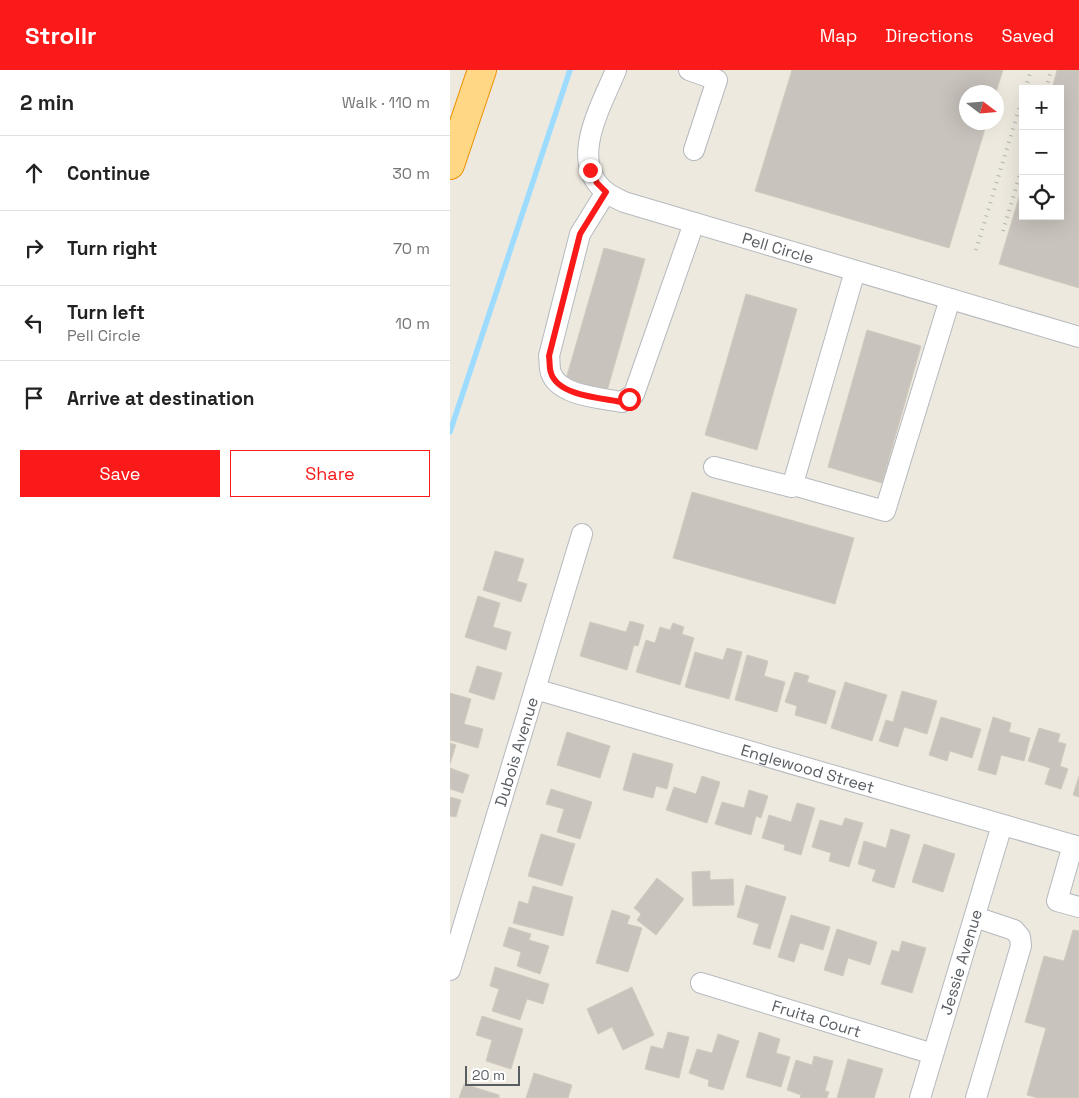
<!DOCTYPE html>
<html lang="en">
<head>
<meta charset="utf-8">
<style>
	:root { --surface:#fff; --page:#f2f2f2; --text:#222; --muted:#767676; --line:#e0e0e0; --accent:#fa1a19 }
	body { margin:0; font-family:"Space Grotesk",sans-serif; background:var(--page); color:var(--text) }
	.controls { position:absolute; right:15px; top:15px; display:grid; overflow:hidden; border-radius:0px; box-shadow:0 5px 20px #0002 }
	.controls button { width:45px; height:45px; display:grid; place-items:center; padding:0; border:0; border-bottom:1px solid var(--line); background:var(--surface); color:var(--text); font:25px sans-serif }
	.compass { position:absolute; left:509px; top:15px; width:45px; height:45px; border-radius:50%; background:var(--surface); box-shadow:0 5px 20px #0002; rotate:106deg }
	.scale { position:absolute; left:15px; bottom:12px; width:55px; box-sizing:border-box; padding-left:5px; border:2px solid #585d62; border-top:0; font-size:14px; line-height:18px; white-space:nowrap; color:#585d62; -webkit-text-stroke:4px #fff; paint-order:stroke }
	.stop { position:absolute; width:15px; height:15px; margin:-11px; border:4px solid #fa1a19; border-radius:50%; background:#fff }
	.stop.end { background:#fa1a19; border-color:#fff; box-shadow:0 1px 5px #0008 }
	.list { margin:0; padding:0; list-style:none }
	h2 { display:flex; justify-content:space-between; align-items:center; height:65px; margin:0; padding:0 20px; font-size:21px }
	h2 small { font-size:16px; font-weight:400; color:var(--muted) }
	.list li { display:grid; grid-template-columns:32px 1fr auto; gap:15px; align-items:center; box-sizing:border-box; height:75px; padding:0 20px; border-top:1px solid var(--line) }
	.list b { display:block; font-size:19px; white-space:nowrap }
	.list p { margin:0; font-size:16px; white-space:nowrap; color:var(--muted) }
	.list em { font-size:16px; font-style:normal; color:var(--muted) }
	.actions { display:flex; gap:10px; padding:15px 20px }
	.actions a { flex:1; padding:11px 0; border:1px solid var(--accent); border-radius:0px; text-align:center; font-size:18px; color:var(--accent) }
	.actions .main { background:var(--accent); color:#fff }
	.icon { flex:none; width:28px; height:28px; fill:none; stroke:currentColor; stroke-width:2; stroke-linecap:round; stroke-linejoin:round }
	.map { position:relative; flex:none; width:629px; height:1028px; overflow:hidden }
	header { display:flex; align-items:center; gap:30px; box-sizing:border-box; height:70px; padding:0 25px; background:var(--accent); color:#fff }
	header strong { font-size:24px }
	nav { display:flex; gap:28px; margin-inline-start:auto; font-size:18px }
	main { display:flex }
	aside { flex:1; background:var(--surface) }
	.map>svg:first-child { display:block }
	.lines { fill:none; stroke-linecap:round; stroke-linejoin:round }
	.stream { stroke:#9edcff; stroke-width:5.5 }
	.building { fill:#c8c3bc; stroke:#d2cabd }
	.minor-casing { stroke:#b5b9be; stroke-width:22 }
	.highway-casing { stroke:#ed9100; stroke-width:30 }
	.minor { stroke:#fff; stroke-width:20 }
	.highway { stroke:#ffd785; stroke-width:28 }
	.rail { stroke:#b2b3b3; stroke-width:4; stroke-dasharray:1 6; stroke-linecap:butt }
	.route { stroke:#fa1a19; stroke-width:6 }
	.labels { text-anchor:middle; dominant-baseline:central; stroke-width:4.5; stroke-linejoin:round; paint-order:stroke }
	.street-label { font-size:16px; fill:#585d62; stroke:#fff }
</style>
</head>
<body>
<header>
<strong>Strollr</strong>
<nav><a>Map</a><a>Directions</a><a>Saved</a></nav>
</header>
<main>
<aside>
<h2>2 min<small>Walk · 110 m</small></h2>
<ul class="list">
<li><svg class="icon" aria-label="ahead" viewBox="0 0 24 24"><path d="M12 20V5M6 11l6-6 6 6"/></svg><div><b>Continue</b></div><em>30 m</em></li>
<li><svg class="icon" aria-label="right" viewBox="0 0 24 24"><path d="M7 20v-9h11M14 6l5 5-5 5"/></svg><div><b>Turn right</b></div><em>70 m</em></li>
<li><svg class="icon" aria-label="left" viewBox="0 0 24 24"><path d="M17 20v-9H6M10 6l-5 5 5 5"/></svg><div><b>Turn left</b><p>Pell Circle</p></div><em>10 m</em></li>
<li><svg class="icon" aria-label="arrive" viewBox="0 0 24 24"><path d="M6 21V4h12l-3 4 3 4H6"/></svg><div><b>Arrive at destination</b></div></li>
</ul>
<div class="actions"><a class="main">Save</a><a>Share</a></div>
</aside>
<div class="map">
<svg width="629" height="1028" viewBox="0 0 629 1028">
	<rect width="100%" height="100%" fill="#ede9df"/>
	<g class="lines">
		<path class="stream" d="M0,362l120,-362"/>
	</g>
	<path class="building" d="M342,0h211l-7,22h-30v30h21l-38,126 -194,-57z
		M607,0h22v218l-80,-24 24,-80v32h37v-127h-8z
		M154,178l41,11 -38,132 -41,-12z
		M296,224l51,15 -40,141 -52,-15z
		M417,260l54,16 -39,137 -54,-16z
		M242,422l162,46 -19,66 -162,-46z
		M45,481l29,8 -7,22 10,3 -6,18 -38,-12z
		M28,526l22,7 -7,24 18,5 -5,18 -41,-13z
		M180,551l14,4 -6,21 -4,-1 -7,25 -47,-14 10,-34 36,10z
		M223,553l11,4 -2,7 12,4 -14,47 -44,-13 10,-32 9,3 5,-16 10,3z
		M277,578l15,4 -13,47 -44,-12 10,-35 28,8z
		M297,585l21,6 -4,15 21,6 -8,30 -42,-12z
		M27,596l25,7 -8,27 -25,-8z
		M345,602l14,4 -2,6 29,9 -10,33 -31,-9 2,-9 -12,-4z
		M395,612l42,13 -15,46 -41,-13z
		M452,621l35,10 -10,33 -23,-7 -6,20 -19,-6 7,-21 7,2z
		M0,623l21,6 -7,25 19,5 -5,19 -28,-8z
		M491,647l40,12 -9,29 -22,-7 -3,10 -18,-6z
		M543,647l18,6 -2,9 21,6 -6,23 -23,-6 -5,20 -18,-5z
		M589,658l21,6 -2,8 8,2 -6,22 8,3 -7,20 -16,-5 5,-16 -22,-7z
		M117,662l43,14 -10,32 -43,-13z
		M0,673l6,2 -6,19z
		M183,683l40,11 -6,25 -11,-3 -3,12 -30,-8z
		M0,698l19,7 -6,18 -13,-4z
		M252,706l18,6 -13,41 -41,-13 8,-23 22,7z
		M629,706v21l-6,-2z
		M101,719l41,13 -12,37 -23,-7 7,-23 -18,-5z
		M299,720l19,6 -7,22 -5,-2 -5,19 -36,-11 7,-22 22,6z
		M0,727l11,3 -5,17 -6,-1z
		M347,733l18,5 -14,47 -17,-5 1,-5 -23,-7 7,-23 22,7z
		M395,748l18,5 -14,44 -20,-6 2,-8 -19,-6 8,-27 22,6z
		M441,759l19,6 -16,53 -22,-7 4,-11 -18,-6 6,-23 22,7z
		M91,764l34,10 -13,42 -34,-10z
		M474,774l31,10 -12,38 -31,-10z
		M260,801v9l23,-1 1,26 -41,1 -1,-34z
		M207,808l27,21 -28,36 -19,-15 4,-6 -7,-6z
		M296,815l40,12 -16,52 -17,-5 6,-20 -22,-7z
		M83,816l40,11 -10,39 -50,-13 6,-22 9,3z
		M162,840l18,6 -3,8 15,4 -14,44 -32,-9z
		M341,845l39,12 -7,23 -23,-7 -6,19 -16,-5z
		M59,857l22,7 -2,6 20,6 -9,28 -23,-8 4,-14 -18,-6z
		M387,859l40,13 -7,23 -22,-7 -5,18 -19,-6z
		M623,860l6,1v167h-41l-11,-3 19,-67 -21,-6 19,-66 20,5z
		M452,871l24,7 -14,45 -31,-9 11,-34 7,2z
		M45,897l54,17 -6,20 -16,-5 -7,21 -28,-9 7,-22 -9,-3z
		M182,917l22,48 -31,15 -11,-23 -14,7 -11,-25z
		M32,946l41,13 -12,40 -25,-8 6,-21 -16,-5z
		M218,962l21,5 -10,41 -34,-9 6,-23 12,3z
		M309,962l21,7 -4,14 14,4 -9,30 -35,-10z
		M268,964l21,7 -16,49 -15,-4 1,-6 -20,-7 8,-24 15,4z
		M364,986l19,5 -8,30 4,1 -2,6h-27l1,-3 -14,-5 9,-30 16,5z
		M398,989l35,10 -9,29h-37z
		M84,1003l38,12 -4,13h-42z
		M14,1014l35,11v3h-40z"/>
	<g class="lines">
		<defs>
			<g id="minor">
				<path id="s1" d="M166,0c-14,35 -49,92 -10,122 5,4 12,7 18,10l455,135"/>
				<path d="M239,0l28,10 -23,70"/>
				<path d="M156,122l-26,42 -31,122c1,5 0,12 2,17 8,23 50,25 71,29l12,-8 60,-171"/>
				<path d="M264,397l78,20 63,-216"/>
				<path d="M343,415l92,26 65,-212"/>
				<path id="s2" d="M85,619l544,158"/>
				<path d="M623,775l-16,56 22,6"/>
				<path d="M525,847l39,13 6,7 1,9 -45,152"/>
				<path id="s3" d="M0,900l132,-436"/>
				<path id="s4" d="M251,913l232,71"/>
				<path id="s5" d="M470,1028l82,-273"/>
			</g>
			<path id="highway" d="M0,95l32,-95"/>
		</defs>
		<use href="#minor" class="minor-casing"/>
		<use href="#highway" class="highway-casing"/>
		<use href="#minor" class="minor"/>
		<use href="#highway" class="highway"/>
		<path class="rail" d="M575,19l6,-19
			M596,19l5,-19
			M553,161l20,-67
			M526,180l47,-154"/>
	</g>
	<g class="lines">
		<path class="route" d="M140,100l7,13 9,9 -26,42 -31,122c1,5 0,12 2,17 7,23 51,25 71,29l7,-3"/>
	</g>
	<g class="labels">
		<g class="street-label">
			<text stroke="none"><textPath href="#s1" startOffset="314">Pell Circle</textPath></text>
			<text stroke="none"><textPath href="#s3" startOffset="228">Dubois Avenue</textPath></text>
			<text stroke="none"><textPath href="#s2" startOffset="284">Englewood Street</textPath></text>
			<text stroke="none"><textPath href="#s5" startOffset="142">Jessie Avenue</textPath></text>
			<text stroke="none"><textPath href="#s4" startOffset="121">Fruita Court</textPath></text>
		</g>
	</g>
</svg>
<div class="controls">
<button>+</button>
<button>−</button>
<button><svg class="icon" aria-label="locate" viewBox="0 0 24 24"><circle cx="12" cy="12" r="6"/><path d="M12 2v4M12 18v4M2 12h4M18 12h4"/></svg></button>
</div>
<svg class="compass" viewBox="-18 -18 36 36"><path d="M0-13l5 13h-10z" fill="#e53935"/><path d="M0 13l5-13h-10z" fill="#767676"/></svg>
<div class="scale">20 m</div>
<div class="stop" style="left:179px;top:329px"></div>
<div class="stop end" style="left:140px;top:100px"></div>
</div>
</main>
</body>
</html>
